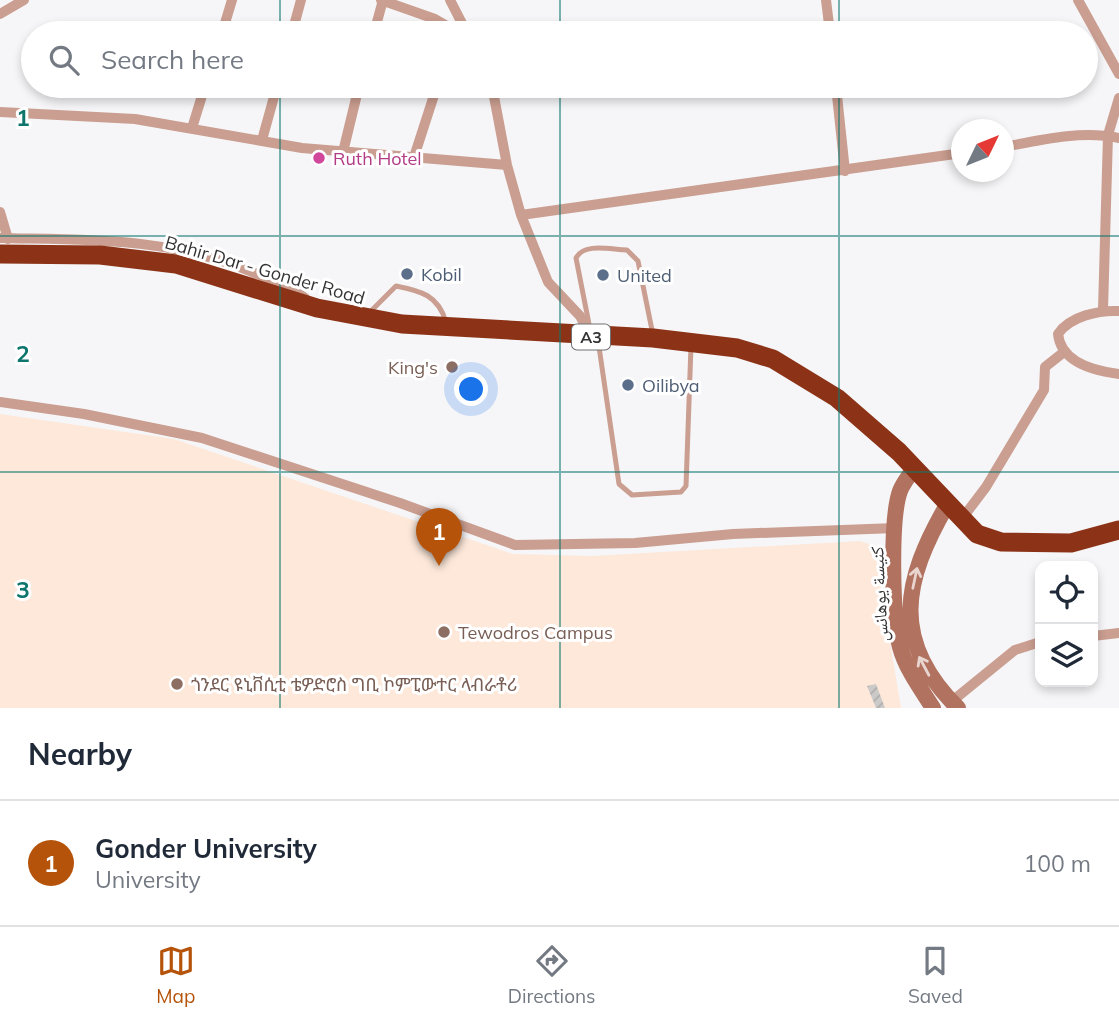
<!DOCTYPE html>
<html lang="en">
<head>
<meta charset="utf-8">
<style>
	:root { --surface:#fff; --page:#f2f2f3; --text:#1f2937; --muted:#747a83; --line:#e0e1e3; --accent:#b45309 }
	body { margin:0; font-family:Mulish,"Noto Naskh Arabic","Noto Sans Ethiopic",sans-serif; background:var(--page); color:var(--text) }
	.controls { position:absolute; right:21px; bottom:21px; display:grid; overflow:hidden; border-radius:14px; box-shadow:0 4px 10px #0003 }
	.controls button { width:63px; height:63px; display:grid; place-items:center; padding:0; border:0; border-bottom:2px solid var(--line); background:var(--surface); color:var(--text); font:35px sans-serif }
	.compass { position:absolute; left:951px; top:119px; width:63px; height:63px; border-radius:50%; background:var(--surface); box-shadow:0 4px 10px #0003; rotate:47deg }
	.you { position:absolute; left:472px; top:390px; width:24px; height:24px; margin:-18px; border:5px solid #fff; border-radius:50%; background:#1a73e8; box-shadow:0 0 0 10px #1a73e833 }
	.badge { display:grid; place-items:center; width:46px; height:46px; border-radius:50%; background:var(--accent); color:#fff; font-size:23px; font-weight:700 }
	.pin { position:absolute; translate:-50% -58px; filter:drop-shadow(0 2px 4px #0008) }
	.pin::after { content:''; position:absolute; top:37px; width:24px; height:21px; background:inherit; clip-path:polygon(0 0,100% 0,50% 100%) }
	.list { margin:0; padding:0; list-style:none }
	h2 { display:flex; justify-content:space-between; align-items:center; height:91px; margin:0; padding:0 28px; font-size:30px }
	h2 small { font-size:23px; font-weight:400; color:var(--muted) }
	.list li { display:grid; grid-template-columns:46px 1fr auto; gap:21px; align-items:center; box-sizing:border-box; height:126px; padding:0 28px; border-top:2px solid var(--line) }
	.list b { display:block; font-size:26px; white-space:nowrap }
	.list p { margin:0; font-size:23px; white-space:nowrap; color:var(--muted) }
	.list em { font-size:23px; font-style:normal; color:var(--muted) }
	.icon { flex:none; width:38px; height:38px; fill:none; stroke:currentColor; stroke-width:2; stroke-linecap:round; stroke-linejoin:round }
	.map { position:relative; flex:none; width:1119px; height:708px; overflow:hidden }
	.search { position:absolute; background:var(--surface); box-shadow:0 4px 10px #0003; left:21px; right:21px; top:21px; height:77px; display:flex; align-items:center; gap:18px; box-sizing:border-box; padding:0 24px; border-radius:38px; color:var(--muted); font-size:26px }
	.sheet { height:217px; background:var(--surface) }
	nav { display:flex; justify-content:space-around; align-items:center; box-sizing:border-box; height:98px; border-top:2px solid var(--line); background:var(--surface); font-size:19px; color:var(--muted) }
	nav a { display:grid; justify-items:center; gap:4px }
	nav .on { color:var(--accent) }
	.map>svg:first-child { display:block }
	.education { fill:#fde8da }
	.building { fill:url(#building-hatch) }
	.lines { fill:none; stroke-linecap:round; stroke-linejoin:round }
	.lane { stroke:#ca9e90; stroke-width:5 }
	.street { stroke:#ca9e90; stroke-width:10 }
	.secondary { stroke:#b1725f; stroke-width:16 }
	.highway { stroke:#8c3317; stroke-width:19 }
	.oneway { stroke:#e8d5cf }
	.grid { fill:none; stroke:#0f766e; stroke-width:2; stroke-opacity:0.55 }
	.hotel-dot { fill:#d1479c; stroke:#fff; stroke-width:2.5 }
	.service-dot { fill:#5c6f8a; stroke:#fff; stroke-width:2.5 }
	.education-dot { fill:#8d6e63; stroke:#fff; stroke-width:2.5 }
	.labels { text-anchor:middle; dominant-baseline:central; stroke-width:6; stroke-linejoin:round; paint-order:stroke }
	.shield { fill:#fff; stroke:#717172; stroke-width:2 }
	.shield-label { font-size:16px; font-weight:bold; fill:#343435 }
	.hotel-label { font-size:18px; fill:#b23c85; stroke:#fff; text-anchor:start }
	.street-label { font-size:18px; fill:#343435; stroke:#fff }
	.service-label { font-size:18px; fill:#4e5e75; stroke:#fff; text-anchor:start }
	.education-label { font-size:18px; fill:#785e54; stroke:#fff; text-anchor:start }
	.grid-label { font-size:23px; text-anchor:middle; font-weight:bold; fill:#0f766e; stroke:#fff; stroke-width:6; stroke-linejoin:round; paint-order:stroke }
</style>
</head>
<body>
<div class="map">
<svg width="1119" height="708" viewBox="0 0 1119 708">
	<defs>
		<pattern id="building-hatch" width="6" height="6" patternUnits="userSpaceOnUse" patternTransform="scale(1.75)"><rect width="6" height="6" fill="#cccac9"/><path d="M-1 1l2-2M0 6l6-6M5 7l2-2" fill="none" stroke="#b0aead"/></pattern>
	</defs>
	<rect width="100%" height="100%" fill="#f6f6f8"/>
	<path class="education" d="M0,414l174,25 339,115 79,2 268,-15 9,3 6,8 26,156h-901z"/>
	<path class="building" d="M876,684l9,24h-9l-9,-22z"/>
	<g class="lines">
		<path class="lane" d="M369,313l27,-27c25,5 42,9 50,36
			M589,324l-13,-66c8,-16 36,-8 51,-8l11,11 15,74
			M598,340l21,144 13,11 49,-3 5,-6 5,-140"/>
		<path class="street" d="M381,0l54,19 24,14
			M450,0l17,33
			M826,0l4,33
			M1078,0l41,74
			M0,14l24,-14
			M222,33l10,-33
			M292,33l9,-33
			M374,33l9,-33
			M492,86l15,79 14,50 27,67 32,34 11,21
			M836,86l9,85
			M0,112l135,7 167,29 205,17
			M192,128l13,-42
			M262,140l15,-54
			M1004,147c36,-7 78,-17 115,-9
			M343,152l16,-66
			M414,157l23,-71
			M0,212l8,27
			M521,215l441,-62
			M0,238c87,2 170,-1 252,34 18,7 37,14 53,26
			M1103,310l5,-175 11,-37
			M1119,311c-20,-1 -49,5 -61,23 3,29 37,37 61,40
			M0,402l84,12 118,24 198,65 115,42 120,-2 98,-9 163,-6
			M961,520l25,-33 58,-97 1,-23 19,-15
			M1093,636l26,-3
			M951,702l64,-52 25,-8"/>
		<path class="secondary" d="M914,468c-4,7 -11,15 -14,23 -10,28 -8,127 0,156 6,22 21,42 33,61
			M947,505c-44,76 -57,136 11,203"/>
		<path class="highway" d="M0,254l100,1 76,9 141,44 85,16 251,14 84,10 36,11 64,39 62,54 78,82 24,8 70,1 48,-13"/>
	</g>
	<defs><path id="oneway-shaft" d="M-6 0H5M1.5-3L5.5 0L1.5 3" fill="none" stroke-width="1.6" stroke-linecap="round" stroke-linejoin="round" transform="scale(1.75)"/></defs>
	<g class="oneway">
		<use href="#oneway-shaft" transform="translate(915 578) rotate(-78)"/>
		<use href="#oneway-shaft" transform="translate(924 666) rotate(-118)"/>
	</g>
	<path class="grid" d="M280,0v33M560,0v33M839,0v33M280,86v622M560,86v622M839,86v622M0,236h1119M0,472h1119"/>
	<circle class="hotel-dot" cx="319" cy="158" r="7"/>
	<g class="service-dot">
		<circle cx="407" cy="274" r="7"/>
		<circle cx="603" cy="275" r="7"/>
		<circle cx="628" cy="385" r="7"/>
	</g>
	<g class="education-dot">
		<circle cx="452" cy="367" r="7"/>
		<circle cx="444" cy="632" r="7"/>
		<circle cx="177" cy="684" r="7"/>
	</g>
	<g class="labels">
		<rect class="shield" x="572" y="324.5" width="38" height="25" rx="5"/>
		<g class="shield-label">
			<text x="591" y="337">A3</text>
		</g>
		<g class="hotel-label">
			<text x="333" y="158">Ruth Hotel</text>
		</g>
		<g class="street-label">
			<text transform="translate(265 270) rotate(16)">Bahir Dar - Gonder Road</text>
			<text transform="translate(879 594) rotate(-93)">كنيسة يوهانس</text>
		</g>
		<g class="service-label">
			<text x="421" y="274">Kobil</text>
			<text x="617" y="275">United</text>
			<text x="642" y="385">Oilibya</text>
		</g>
		<g class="education-label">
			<text x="438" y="367" text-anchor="end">King's</text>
			<text x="458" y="632">Tewodros Campus</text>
			<text x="191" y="684">ጎንደር ዩኒቨሲቲ ቴዎድሮስ ግቢ ኮምፒውተር ላብራቶሪ</text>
		</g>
	</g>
	<g class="grid-label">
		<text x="23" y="126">1</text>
		<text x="23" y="362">2</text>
		<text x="23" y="598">3</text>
	</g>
</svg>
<div class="controls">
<button><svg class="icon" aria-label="locate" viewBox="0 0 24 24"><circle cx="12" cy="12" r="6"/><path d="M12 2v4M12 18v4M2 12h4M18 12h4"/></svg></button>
<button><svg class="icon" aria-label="layers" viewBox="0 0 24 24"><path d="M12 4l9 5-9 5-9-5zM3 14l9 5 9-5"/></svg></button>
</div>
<svg class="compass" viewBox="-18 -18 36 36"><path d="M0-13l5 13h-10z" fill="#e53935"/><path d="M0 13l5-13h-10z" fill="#747a83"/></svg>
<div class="you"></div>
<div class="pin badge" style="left:439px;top:566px">1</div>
<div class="search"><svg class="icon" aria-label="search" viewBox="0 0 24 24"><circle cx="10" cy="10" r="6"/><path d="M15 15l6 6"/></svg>Search here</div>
</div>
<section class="sheet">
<h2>Nearby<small></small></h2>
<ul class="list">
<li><span class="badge">1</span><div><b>Gonder University</b><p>University</p></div><em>100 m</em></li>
</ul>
</section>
<nav>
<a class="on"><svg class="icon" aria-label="map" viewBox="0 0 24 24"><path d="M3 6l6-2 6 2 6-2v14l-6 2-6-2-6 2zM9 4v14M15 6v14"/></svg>Map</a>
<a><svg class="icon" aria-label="directions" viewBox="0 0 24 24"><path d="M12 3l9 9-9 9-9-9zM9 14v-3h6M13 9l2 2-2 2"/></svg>Directions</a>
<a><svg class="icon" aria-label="saved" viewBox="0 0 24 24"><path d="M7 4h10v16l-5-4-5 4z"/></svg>Saved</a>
</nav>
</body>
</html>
